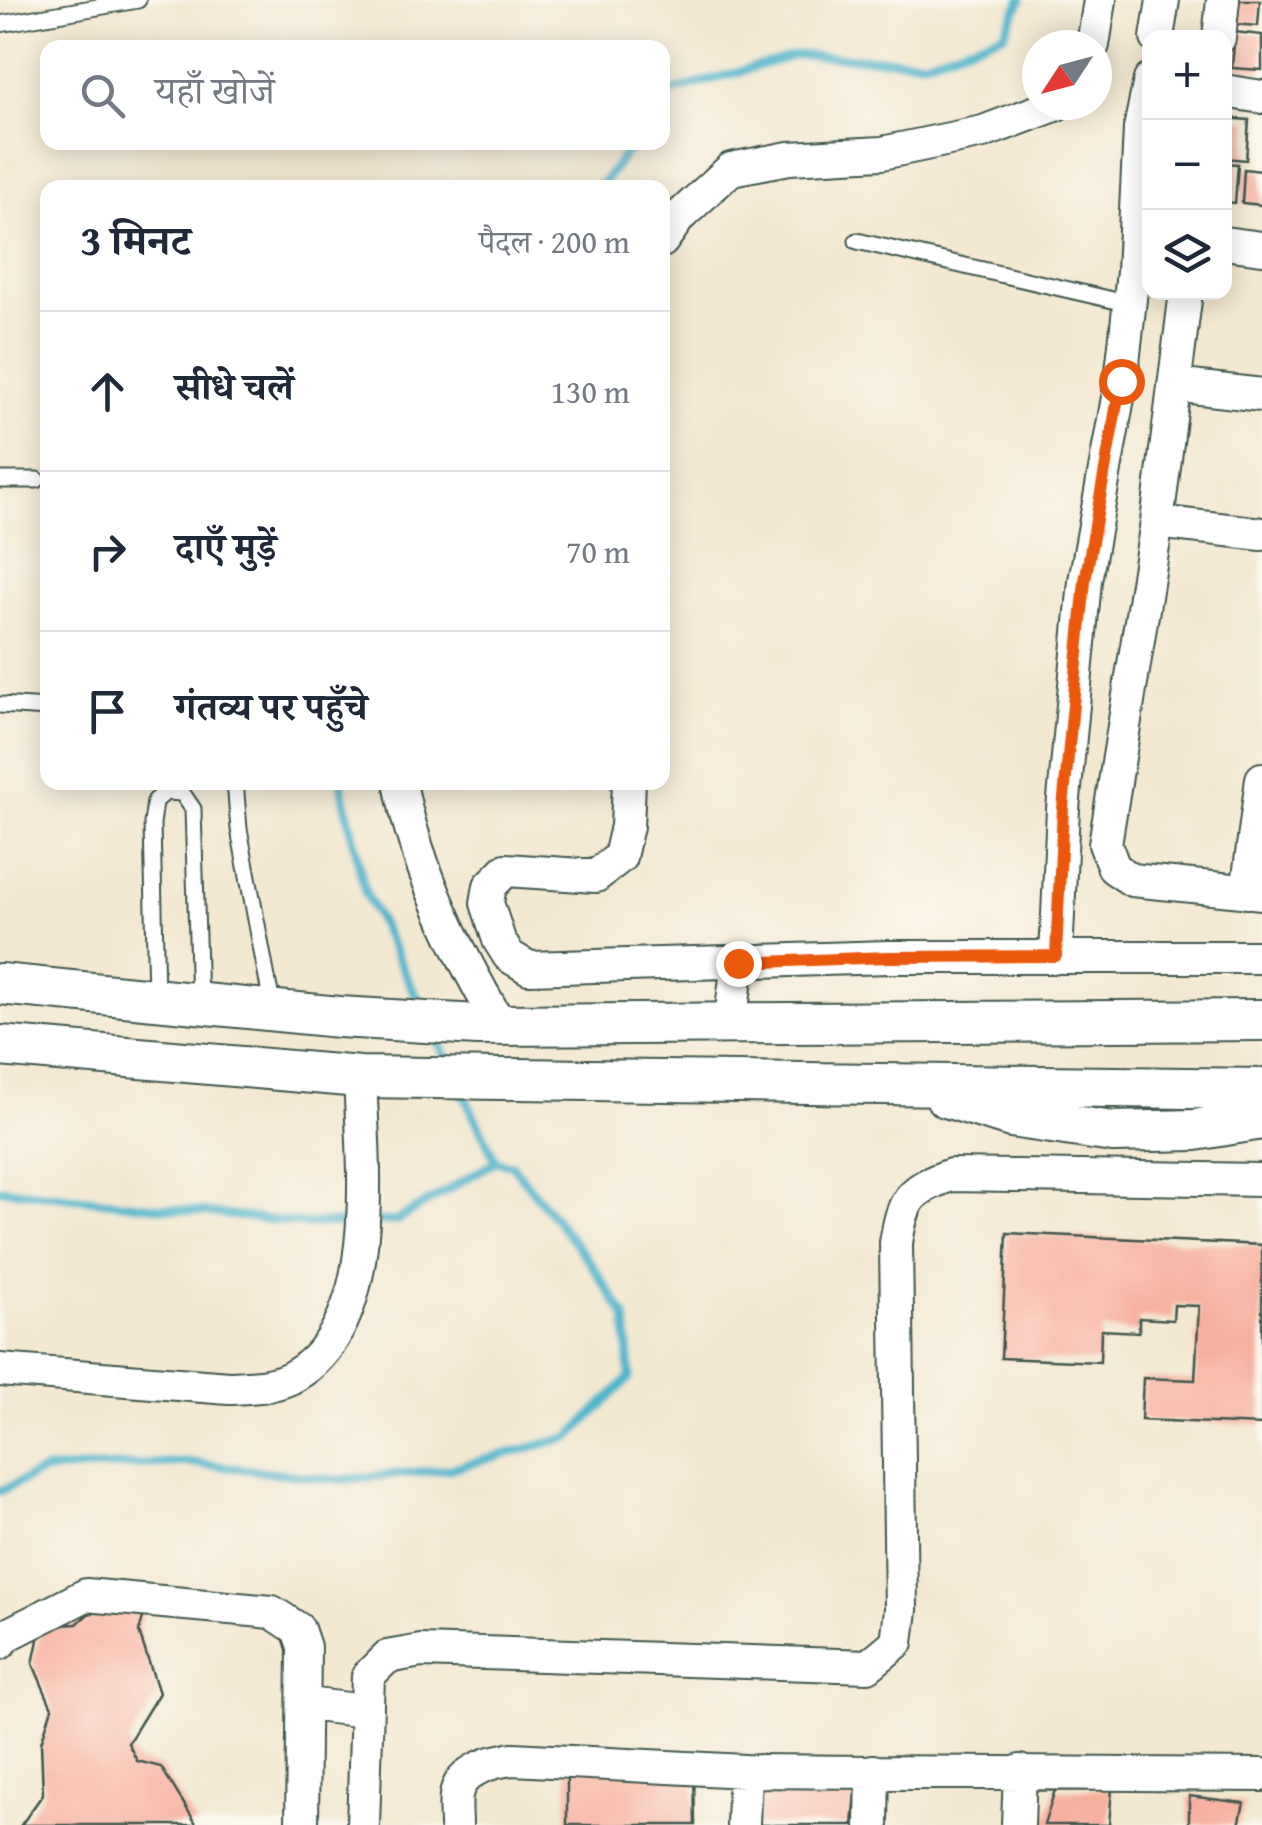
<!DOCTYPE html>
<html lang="hi">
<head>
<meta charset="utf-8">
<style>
	:root { --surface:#fff; --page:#f2f2f3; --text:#1f2937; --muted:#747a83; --line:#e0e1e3 }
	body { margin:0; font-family:"Gentium Book Plus","Noto Serif Devanagari",serif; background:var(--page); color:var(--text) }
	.controls { position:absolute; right:30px; top:30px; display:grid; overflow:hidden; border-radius:20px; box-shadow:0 5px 25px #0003 }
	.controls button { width:90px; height:90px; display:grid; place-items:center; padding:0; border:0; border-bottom:2px solid var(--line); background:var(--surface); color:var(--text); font:50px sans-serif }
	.compass { position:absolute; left:1022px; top:30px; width:90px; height:90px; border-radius:50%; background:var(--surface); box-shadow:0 5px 25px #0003; rotate:234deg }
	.stop { position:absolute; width:30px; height:30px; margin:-22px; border:8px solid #ea580c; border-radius:50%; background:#fff }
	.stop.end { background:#ea580c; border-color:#fff; box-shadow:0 2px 10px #0008 }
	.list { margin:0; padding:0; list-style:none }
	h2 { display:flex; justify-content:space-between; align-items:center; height:130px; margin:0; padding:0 40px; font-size:42px }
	h2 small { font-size:32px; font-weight:400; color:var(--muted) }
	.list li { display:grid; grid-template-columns:65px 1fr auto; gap:30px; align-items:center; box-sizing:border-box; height:160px; padding:0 40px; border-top:2px solid var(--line) }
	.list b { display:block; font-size:38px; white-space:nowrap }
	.list em { font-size:32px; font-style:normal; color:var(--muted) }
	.icon { flex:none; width:55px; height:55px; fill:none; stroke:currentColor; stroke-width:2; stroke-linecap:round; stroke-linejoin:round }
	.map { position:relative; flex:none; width:1262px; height:1825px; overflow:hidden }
	.search { position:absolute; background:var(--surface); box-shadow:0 5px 25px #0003; left:40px; top:40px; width:630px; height:110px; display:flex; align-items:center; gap:25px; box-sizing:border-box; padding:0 35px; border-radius:20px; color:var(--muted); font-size:38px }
	.panel { position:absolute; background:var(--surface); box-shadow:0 5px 25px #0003; left:40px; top:180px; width:630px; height:610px; border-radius:20px }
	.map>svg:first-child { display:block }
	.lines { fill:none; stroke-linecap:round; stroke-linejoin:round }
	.stream { stroke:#4fb5cd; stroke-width:9 }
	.building { fill:#f7b09f }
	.service-casing { stroke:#3f574b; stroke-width:19 }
	.minor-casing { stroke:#3f574b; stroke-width:36 }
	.tertiary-casing { stroke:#3f574b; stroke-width:44 }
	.service { stroke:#fff; stroke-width:15 }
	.minor { stroke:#fff; stroke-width:32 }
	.tertiary { stroke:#fff; stroke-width:40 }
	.route { stroke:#ea580c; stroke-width:12 }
</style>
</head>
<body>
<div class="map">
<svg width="1262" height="1825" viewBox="0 0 1262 1825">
	<rect width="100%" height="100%" fill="#fbf7ec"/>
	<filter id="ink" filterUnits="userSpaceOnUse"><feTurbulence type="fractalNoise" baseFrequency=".01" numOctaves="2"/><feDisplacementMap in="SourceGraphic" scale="20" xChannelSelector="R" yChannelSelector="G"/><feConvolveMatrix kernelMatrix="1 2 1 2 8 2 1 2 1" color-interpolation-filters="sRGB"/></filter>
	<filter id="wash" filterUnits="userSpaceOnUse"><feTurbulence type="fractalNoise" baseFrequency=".0048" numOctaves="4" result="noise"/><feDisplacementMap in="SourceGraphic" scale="40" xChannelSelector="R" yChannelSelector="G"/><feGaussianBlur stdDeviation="2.25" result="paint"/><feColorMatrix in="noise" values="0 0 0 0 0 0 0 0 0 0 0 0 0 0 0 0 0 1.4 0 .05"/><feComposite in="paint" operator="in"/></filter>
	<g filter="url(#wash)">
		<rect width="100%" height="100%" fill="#f3e8d0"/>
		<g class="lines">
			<path class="stream" d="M662,105l11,-14 123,-36 128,6 80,-27 17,-34
				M599,188l35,-46
				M341,782l24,110 59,120
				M435,1035l15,31
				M0,1189l305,35 50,-1
				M371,1222l25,-1 100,-60
				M0,1491l46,-21 140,-8 151,18 112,-11 121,-32 60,-60 -4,-60 -37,-56 -77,-96 -16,-4 -35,-72"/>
		</g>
		<g id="blocks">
			<path class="building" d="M1235,0h25l-2,26 -25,-2z
				M1235,32l27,3v35l-30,-2z
				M1224,118l25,2 -3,40 -22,-2z
				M1224,163l14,1 -3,39 -11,-1z
				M1244,169l18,2v34l-20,-2z
				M1007,1233l255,12v180l-121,-5 2,-42 52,2 4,-74 -25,-1 -1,15 -34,-2v14l-38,-2 -1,32 -99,-4z
				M115,1608l30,2 -6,22 20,61 -31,50 9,18 24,6 36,58h-176l22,-31 -2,-51 11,-35 -19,-44 6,-29 18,-10 20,-1 11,-10z
				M567,1769h127l1,56h-128z
				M759,1780l98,2 -4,43h-96z
				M1112,1789l-3,36h-65l11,-35z
				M1189,1796l55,7 -5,22h-50z"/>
		</g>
	</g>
	<g filter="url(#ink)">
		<use href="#blocks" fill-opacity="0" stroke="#3f574b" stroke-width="2.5"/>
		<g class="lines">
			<defs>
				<path id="service" d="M0,24l138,-24
					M857,241l273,63
					M0,480h37
					M0,705l48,3
					M235,782l4,47 34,181
					M156,995l-4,-171 3,-23 11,-9 16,1 11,16 6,193"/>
				<path id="minor" d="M1157,38l6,-38
					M1219,38l4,-38
					M1093,45l7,-45
					M1224,91l38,6
					M662,241l18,-25 51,-47 58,-11 93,-5 101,-21 72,-27
					M1224,243l38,5
					M1186,292l-29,230 -52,322 9,24 18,12 130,13
					M1174,385l88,10
					M1157,522l105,12
					M400,782c15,85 58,171 101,244
					M629,782l-2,44 -7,31 -24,19 -90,-6 -16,16 -3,17 12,37 10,16 20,12 359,-11h374
					M1247,892l15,-113
					M1056,956l7,-147 22,-228 36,-200 12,-109 7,-143 10,-49
					M730,1025l8,-62
					M0,1370l229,18c20,-1 42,-1 61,-10 94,-48 73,-213 70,-301
					M0,1643l9,-9 77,-39 186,17 26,17 6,18 -2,178
					M306,1704l59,7
					M363,1825l5,-149 19,-19 34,-6 447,15 29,-24 4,-32 -5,-367c7,-43 12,-53 55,-68l311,5
					M456,1825c0,-10 -2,-24 1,-34 6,-22 36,-30 56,-32l232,12 517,4
					M743,1825l2,-54
					M872,1825l1,-54
					M1018,1825l2,-54"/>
				<path id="tertiary" d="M0,984l339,33 139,8 784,-5
					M0,1046l360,31 902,12
					M946,1097l65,20 102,15 82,-2 67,-11"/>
			</defs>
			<use href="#service" class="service-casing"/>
			<use href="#minor" class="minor-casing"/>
			<use href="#tertiary" class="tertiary-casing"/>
			<use href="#service" class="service"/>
			<use href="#minor" class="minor"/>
			<use href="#tertiary" class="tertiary"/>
		</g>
	</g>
	<g class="lines" filter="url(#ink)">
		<path class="route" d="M738,963l150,-6 168,-1 7,-148 22,-227 36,-200"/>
	</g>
</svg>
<div class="controls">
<button>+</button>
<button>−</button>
<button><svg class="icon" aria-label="layers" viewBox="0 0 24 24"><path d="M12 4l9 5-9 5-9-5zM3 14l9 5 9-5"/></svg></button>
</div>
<svg class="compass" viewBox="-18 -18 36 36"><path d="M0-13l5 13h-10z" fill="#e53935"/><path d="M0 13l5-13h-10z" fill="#747a83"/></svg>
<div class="stop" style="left:1121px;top:381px"></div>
<div class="stop end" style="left:738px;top:963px"></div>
<div class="search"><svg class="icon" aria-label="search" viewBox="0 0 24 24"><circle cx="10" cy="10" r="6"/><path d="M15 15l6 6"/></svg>यहाँ खोजें</div>
<section class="panel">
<h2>3 मिनट<small>पैदल · 200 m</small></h2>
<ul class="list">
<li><svg class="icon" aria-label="ahead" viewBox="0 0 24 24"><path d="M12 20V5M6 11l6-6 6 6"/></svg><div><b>सीधे चलें</b></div><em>130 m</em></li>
<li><svg class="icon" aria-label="right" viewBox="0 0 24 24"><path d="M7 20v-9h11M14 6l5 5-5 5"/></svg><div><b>दाएँ मुड़ें</b></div><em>70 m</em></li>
<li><svg class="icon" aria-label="arrive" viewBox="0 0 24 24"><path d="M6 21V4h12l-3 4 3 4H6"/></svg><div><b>गंतव्य पर पहुँचे</b></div></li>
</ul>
</section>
</div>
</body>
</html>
